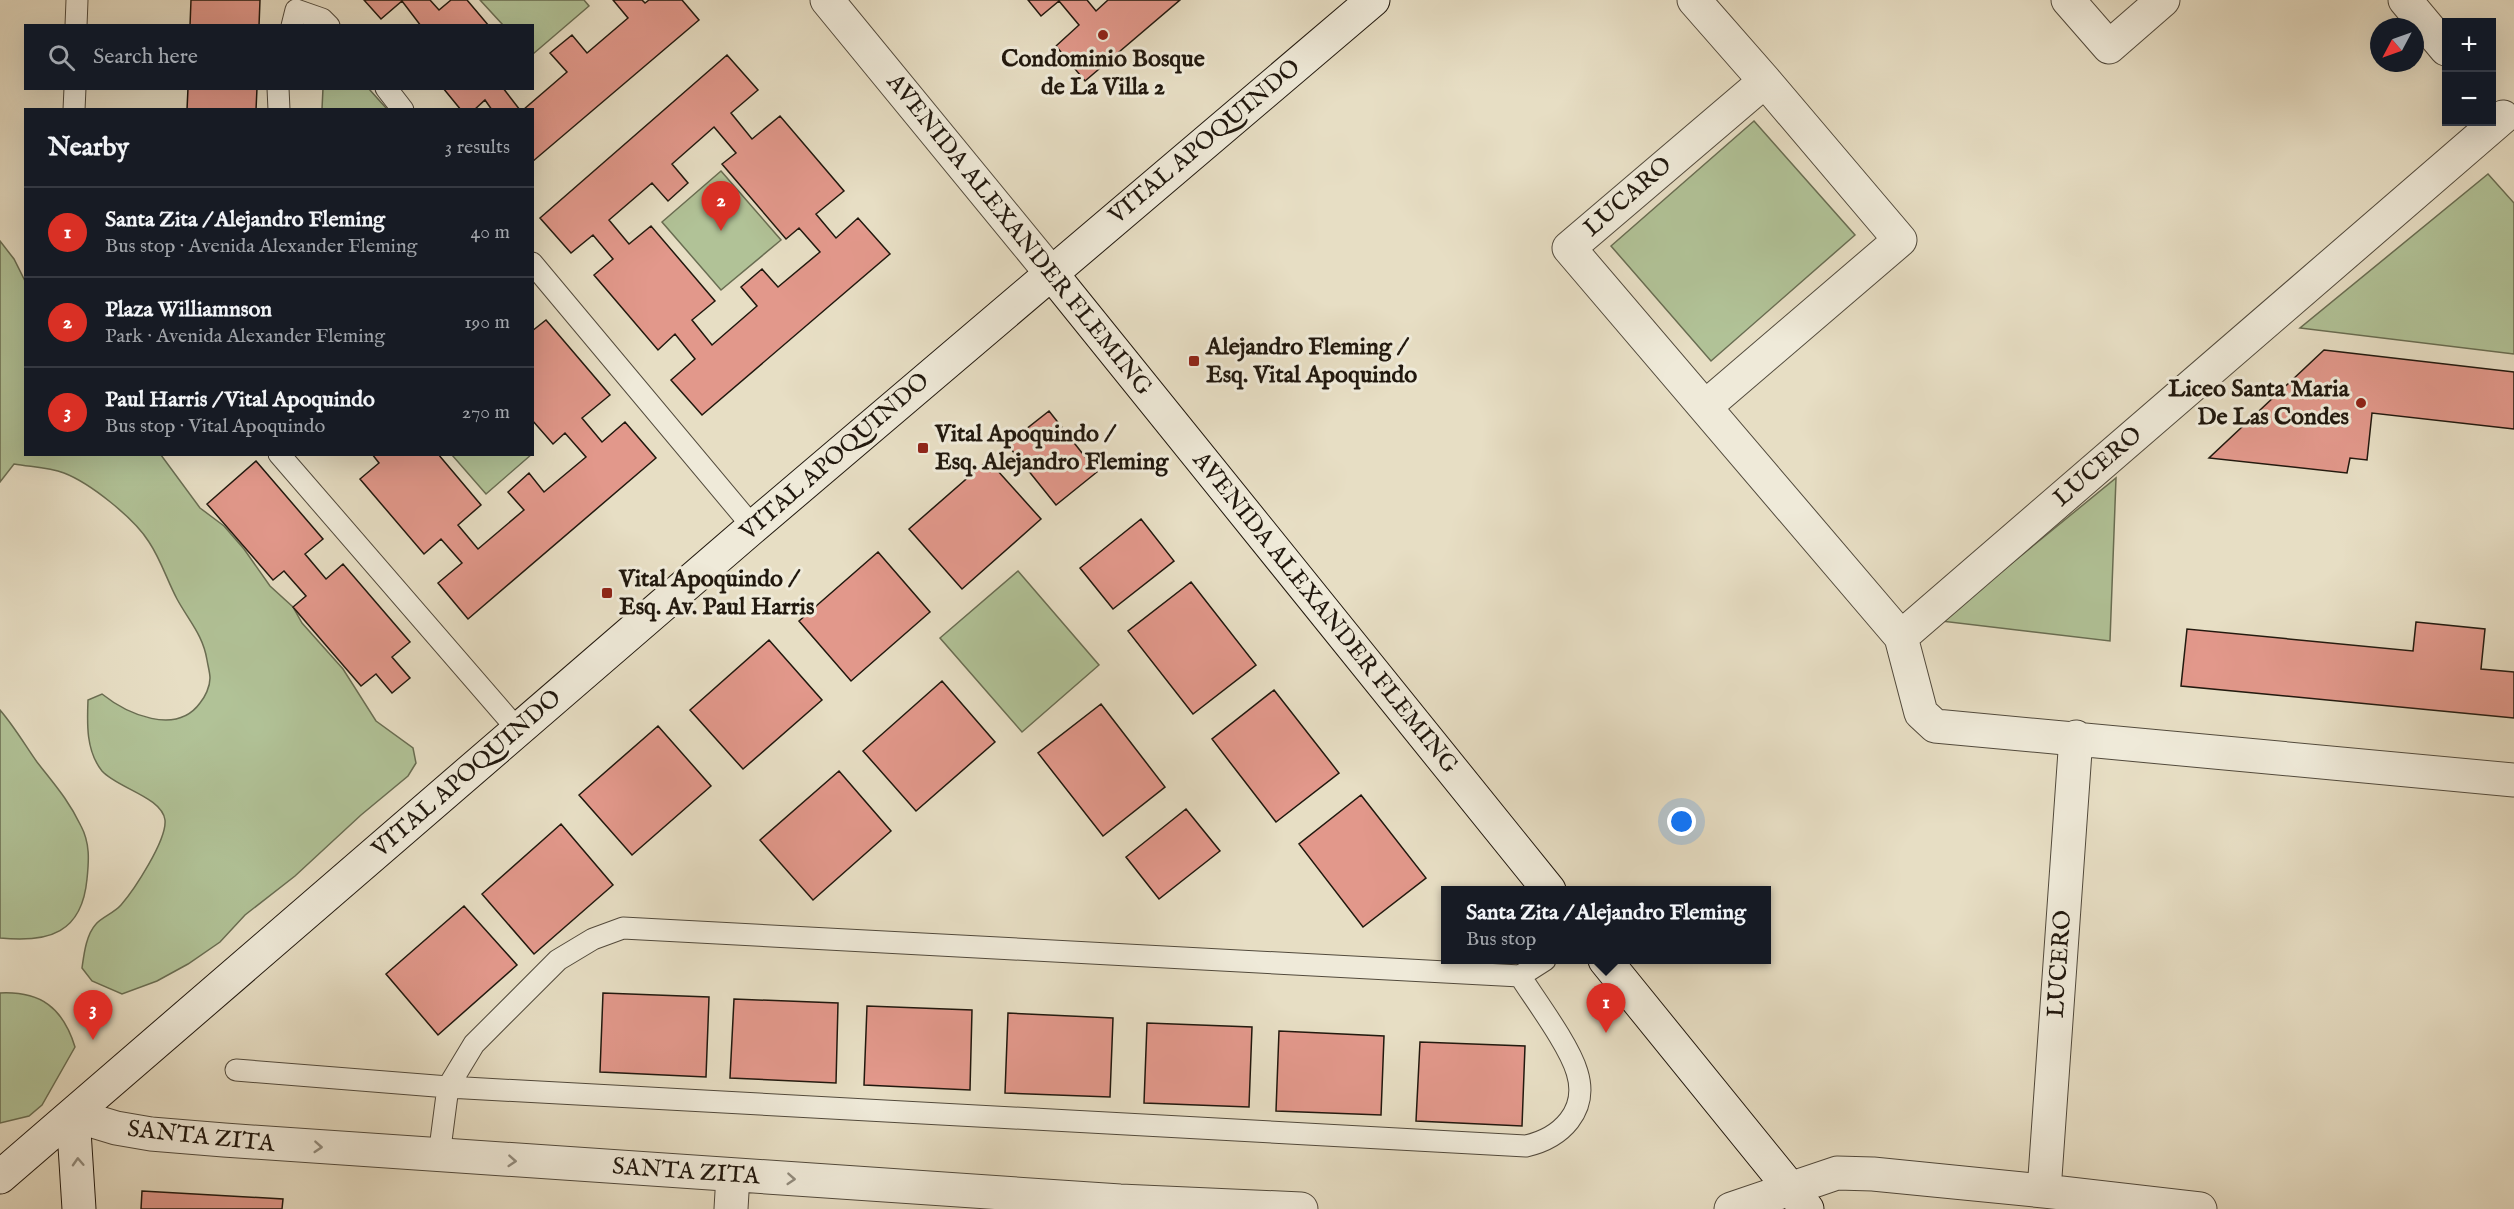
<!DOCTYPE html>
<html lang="en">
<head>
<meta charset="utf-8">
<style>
	:root { --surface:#171b24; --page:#242831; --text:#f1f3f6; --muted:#9ea1a6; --line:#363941; --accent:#d93025 }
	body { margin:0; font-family:"IM FELL English",serif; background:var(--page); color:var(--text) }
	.controls { position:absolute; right:18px; top:18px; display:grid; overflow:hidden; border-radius:0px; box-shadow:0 6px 24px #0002 }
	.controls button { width:54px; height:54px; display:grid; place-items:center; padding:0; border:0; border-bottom:2px solid var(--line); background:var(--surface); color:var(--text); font:30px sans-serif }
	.compass { position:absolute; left:2370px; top:18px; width:54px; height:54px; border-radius:50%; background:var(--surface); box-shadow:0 6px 24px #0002; rotate:229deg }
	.you { position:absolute; left:1682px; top:822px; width:21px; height:21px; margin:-15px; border:4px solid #fff; border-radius:50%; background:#1a73e8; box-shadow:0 0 0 9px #1a73e833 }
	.badge { display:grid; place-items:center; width:39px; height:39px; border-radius:50%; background:var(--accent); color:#fff; font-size:20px; font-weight:700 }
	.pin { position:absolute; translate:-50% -50px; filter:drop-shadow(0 2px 3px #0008) }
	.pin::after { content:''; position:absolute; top:32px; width:21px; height:18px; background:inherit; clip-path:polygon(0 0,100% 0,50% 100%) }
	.popup { position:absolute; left:1441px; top:886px; width:330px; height:78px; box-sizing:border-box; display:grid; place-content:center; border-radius:0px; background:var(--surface); filter:drop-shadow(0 2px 4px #0005); font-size:20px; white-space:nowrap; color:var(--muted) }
	.popup b { font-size:22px; color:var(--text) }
	.popup::after { content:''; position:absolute; left:50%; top:100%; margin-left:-12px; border:12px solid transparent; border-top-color:var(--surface) }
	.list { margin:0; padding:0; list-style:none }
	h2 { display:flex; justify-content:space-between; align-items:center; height:78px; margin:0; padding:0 24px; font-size:26px }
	h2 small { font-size:20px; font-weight:400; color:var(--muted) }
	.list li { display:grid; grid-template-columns:39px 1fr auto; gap:18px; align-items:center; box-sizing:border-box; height:90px; padding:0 24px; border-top:2px solid var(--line) }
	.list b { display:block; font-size:22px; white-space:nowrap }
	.list p { margin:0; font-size:20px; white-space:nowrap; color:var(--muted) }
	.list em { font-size:20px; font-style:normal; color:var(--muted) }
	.icon { flex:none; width:33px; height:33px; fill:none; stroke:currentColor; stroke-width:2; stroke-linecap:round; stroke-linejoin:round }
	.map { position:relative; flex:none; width:2514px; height:1209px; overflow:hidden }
	.search { position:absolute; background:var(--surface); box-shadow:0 6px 24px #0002; left:24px; top:24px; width:510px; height:66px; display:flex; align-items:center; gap:15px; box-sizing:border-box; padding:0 21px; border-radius:0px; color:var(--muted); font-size:22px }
	.panel { position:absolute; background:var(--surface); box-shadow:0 6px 24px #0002; left:24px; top:108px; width:510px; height:348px; border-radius:0px }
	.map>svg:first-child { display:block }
	.green { fill:#b1c297; stroke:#696d52; stroke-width:1.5 }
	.building { fill:#e2988b; stroke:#21180e; stroke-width:1.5; fill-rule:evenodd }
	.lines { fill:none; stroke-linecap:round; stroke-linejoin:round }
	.lane-casing { stroke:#524a3c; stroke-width:23 }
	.street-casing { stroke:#524a3c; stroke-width:35 }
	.secondary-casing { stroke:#21180e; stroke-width:35 }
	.lane { stroke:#efead9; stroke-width:21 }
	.street { stroke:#efead9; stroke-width:33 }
	.secondary { stroke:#efead9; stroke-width:33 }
	.oneway { stroke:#928c7e }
	.poi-dot { fill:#8f2418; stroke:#efead9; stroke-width:2 }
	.labels { text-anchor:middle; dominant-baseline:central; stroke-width:6; stroke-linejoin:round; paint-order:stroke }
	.poi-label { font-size:24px; font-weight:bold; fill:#21180e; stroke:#efead9; text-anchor:start }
	.street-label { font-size:24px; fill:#21180e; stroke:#efead9 }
</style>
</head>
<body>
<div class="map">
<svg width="2514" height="1209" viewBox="0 0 2514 1209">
	<rect width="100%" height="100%" fill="#e7dec4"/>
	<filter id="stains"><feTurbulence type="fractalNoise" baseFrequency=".00333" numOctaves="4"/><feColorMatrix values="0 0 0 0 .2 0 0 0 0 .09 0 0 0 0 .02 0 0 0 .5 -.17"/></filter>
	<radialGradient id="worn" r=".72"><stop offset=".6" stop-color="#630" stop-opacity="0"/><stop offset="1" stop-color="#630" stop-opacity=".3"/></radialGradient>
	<path class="green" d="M480,0h104l5,6 -56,48 -1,-28 -29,-1z
		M323,88l46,1 18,20h-65z
		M1754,121l101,114 -144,126 -100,-115z
		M721,171l60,69 -60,50 -59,-68z
		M2488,174l26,29v151l-214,-26z
		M0,241l14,18 11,22 1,173 135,1 39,53 24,18 20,23 26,37 23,21 9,16 41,46 33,52 37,27 3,15 -8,13 -47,39 -66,61 -50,39 -25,27 -32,22 -31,17 -35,13 -30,-13 -10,-13c2,-14 4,-33 14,-44 6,-7 18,-11 25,-19 13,-15 46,-65 44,-85 -3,-23 -48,-32 -63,-49 -16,-20 -15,-47 -14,-71l14,-6c25,20 74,42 98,9 5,-6 10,-16 10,-25 0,-5 -2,-12 -3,-18 -4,-25 -18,-39 -30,-61 -10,-19 -16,-39 -28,-57 -15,-24 -59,-59 -85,-69 -16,-6 -33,-6 -50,-9l-14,18z
		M532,454l-46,40 -34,-39v-1z
		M2116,478l-6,163 -169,-20z
		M1018,571l81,94 -77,67 -82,-94z
		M0,710c14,16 25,35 37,52 17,22 31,37 44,64 9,17 8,34 6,53 -5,54 -38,64 -87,59z
		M0,993c41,-2 63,15 75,54l-33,58 -13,11 -29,7z"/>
	<path class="building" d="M191,0h69l-1,26h-69z
		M364,0h66l9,10 12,-10h16l22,26h-68l-19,-25 -21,18z
		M613,0h29l3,3 4,-3h33l17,20 -167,142v-52h-9l44,-38 -17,-19 22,-18 15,18 41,-35z
		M1028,0h59l9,11 12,-11h72l-95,81 -29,-35 23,-21 -20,-24 -18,15z
		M727,55l31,35 -27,23 21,26 28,-23 64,75 -28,23 20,24 22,-20 32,36 -188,161 -31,-35 24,-21 -20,-25 -17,16 -64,-75 19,-16 -20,-24 -22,18 -31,-35zM714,127l22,26 -14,11 64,75 13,-11 21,24 -42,35 -16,-18 -21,18 16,19 -45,39 -20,-25 23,-19 -64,-75 -22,18 -20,-24 43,-37 16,18 20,-18 -16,-19z
		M188,88h69l-1,22h-69z
		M443,88h60l17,22h-28l-7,-10 -11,10h-13z
		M546,320l64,75 -28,23 20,24 23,-20 31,36 -188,161 -30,-36 24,-20 -21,-24 -17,15 -64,-75 19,-16 -7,-9h66l43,51 -23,20 20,24 46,-39 -16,-18 21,-19 15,19 42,-35 -21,-24 -12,11 -21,-24v-89z
		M2324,350l190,22v57l-142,-16 -5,47 -17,-2 -3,15 -138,-15z
		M1049,411l48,61 -41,33 -49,-61z
		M988,460l53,59 -79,70 -53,-60z
		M256,461l67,78 -18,15 21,25 17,-15 67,78 -18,15 18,21 -18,15 -16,-19 -15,12 -68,-79 13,-11 -22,-25 -11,9 -66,-76z
		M1141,519l33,42 -61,48 -33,-41z
		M878,552l52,60 -79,69 -52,-60z
		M1191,582l65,83 -63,49 -65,-83z
		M2416,622l69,7 -4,40 33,3v46l-333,-32 6,-57 226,22z
		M769,640l53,60 -79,69 -53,-59z
		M942,681l53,61 -79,69 -53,-60z
		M1274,690l65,83 -63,49 -64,-83z
		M1101,704l64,83 -62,49 -65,-83z
		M658,726l53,60 -79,69 -53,-60z
		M839,771l52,60 -78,69 -53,-60z
		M1361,795l65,83 -63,49 -64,-83z
		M1186,809l34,42 -61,48 -33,-42z
		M561,824l52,61 -79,69 -52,-60z
		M464,906l53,59 -79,70 -52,-61z
		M603,993l106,4 -3,80 -106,-5z
		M734,999l104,4 -2,80 -106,-5z
		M867,1006l105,4 -2,80 -106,-5z
		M1008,1013l105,5 -3,79 -105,-4z
		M1147,1023l105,4 -3,80 -105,-4z
		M1279,1031l105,5 -3,79 -105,-4z
		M1420,1042l105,4 -3,80 -106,-5z
		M142,1191l141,8 -1,10h-141z"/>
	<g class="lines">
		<defs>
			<path id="lane" d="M76,26l1,-26
				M292,26l4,-16 26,9 7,7
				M278,88l1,22
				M386,88l17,22
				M74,110l1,-22
				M532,263l221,264
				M279,454l239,276
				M236,1070l212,17 1078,59c35,-8 63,-35 51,-74 -8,-27 -41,-71 -57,-96
				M439,1156l9,-69 26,-43 84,-84 35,-21 30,-11 897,48 25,-16"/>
			<path id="street" d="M827,0l224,273
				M1694,0l71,81 -196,167 332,389 20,76 14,13 579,54
				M2068,0l41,47 54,-47
				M2405,0l41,49
				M1705,407l195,-167 -135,-159
				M1901,637l602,-520
				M73,1115l43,13 35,6 73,6 896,61 181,8
				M2044,1191l32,-454
				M731,1209l2,-34
				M1731,1209l106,-36 36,1 171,17 156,18"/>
			<path id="secondary" d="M1051,273l498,617
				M1605,960l202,249
				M73,1115l6,94
				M0,1177l753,-650 620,-527"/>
		</defs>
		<use href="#lane" class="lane-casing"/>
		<use href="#street" class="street-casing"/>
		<use href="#secondary" class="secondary-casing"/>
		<use href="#lane" class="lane"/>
		<use href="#street" class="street"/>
		<use href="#secondary" class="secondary"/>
	</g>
	<defs><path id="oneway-chevron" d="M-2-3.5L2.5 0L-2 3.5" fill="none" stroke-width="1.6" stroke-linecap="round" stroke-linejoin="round" transform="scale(1.5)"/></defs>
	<g class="oneway">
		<use href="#oneway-chevron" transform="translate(318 1147) rotate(4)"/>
		<use href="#oneway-chevron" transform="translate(512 1161) rotate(4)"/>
		<use href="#oneway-chevron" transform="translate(78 1162) rotate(-93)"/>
		<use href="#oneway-chevron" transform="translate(791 1179) rotate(4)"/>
	</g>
	<g class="poi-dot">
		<circle cx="1103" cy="35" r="6"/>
		<rect x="1188" y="355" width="12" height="12" rx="3"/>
		<circle cx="2361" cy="403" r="6"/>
		<rect x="917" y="442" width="12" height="12" rx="3"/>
		<rect x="601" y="587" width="12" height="12" rx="3"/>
	</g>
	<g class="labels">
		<g class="poi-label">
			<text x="1103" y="59" text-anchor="middle">Condominio Bosque<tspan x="1103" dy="28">de La Villa 2</tspan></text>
			<text x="1206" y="347">Alejandro Fleming /<tspan x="1206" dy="28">Esq. Vital Apoquindo</tspan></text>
			<text x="2349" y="389" text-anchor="end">Liceo Santa Maria<tspan x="2349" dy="28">De Las Condes</tspan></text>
			<text x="935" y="434">Vital Apoquindo /<tspan x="935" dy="28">Esq. Alejandro Fleming</tspan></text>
			<text x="619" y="579">Vital Apoquindo /<tspan x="619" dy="28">Esq. Av. Paul Harris</tspan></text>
		</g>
		<g class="street-label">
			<text transform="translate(1205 142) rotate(-40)">VITAL APOQUINDO</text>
			<text transform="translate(1628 197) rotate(-41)">LUCARO</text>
			<text transform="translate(1019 235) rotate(51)">AVENIDA ALEXANDER FLEMING</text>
			<text transform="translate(835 457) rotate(-41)">VITAL APOQUINDO</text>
			<text transform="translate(2098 467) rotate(-41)">LUCERO</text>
			<text transform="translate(1325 613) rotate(51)">AVENIDA ALEXANDER FLEMING</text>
			<text transform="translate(467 774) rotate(-41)">VITAL APOQUINDO</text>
			<text transform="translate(2060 964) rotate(-86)">LUCERO</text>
			<text transform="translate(201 1137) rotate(6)">SANTA ZITA</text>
			<text transform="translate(686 1172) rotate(4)">SANTA ZITA</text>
		</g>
	</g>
	<rect width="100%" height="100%" filter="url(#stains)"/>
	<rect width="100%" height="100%" fill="url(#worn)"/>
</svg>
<div class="controls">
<button>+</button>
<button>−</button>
</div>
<svg class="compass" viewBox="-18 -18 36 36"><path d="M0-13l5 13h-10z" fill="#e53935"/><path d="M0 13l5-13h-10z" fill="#9ea1a6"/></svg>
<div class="you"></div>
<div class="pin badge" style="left:1606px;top:1033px">1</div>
<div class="popup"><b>Santa Zita / Alejandro Fleming</b>Bus stop</div>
<div class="pin badge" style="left:721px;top:231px">2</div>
<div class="pin badge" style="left:93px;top:1040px">3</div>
<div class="search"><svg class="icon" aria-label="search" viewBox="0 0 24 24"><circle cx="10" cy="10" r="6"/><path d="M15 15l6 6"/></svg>Search here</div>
<section class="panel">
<h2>Nearby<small>3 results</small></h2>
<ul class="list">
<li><span class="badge">1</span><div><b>Santa Zita / Alejandro Fleming</b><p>Bus stop · Avenida Alexander Fleming</p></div><em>40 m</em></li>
<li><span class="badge">2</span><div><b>Plaza Williamnson</b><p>Park · Avenida Alexander Fleming</p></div><em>190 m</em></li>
<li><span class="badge">3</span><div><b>Paul Harris / Vital Apoquindo</b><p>Bus stop · Vital Apoquindo</p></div><em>270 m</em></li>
</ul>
</section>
</div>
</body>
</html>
